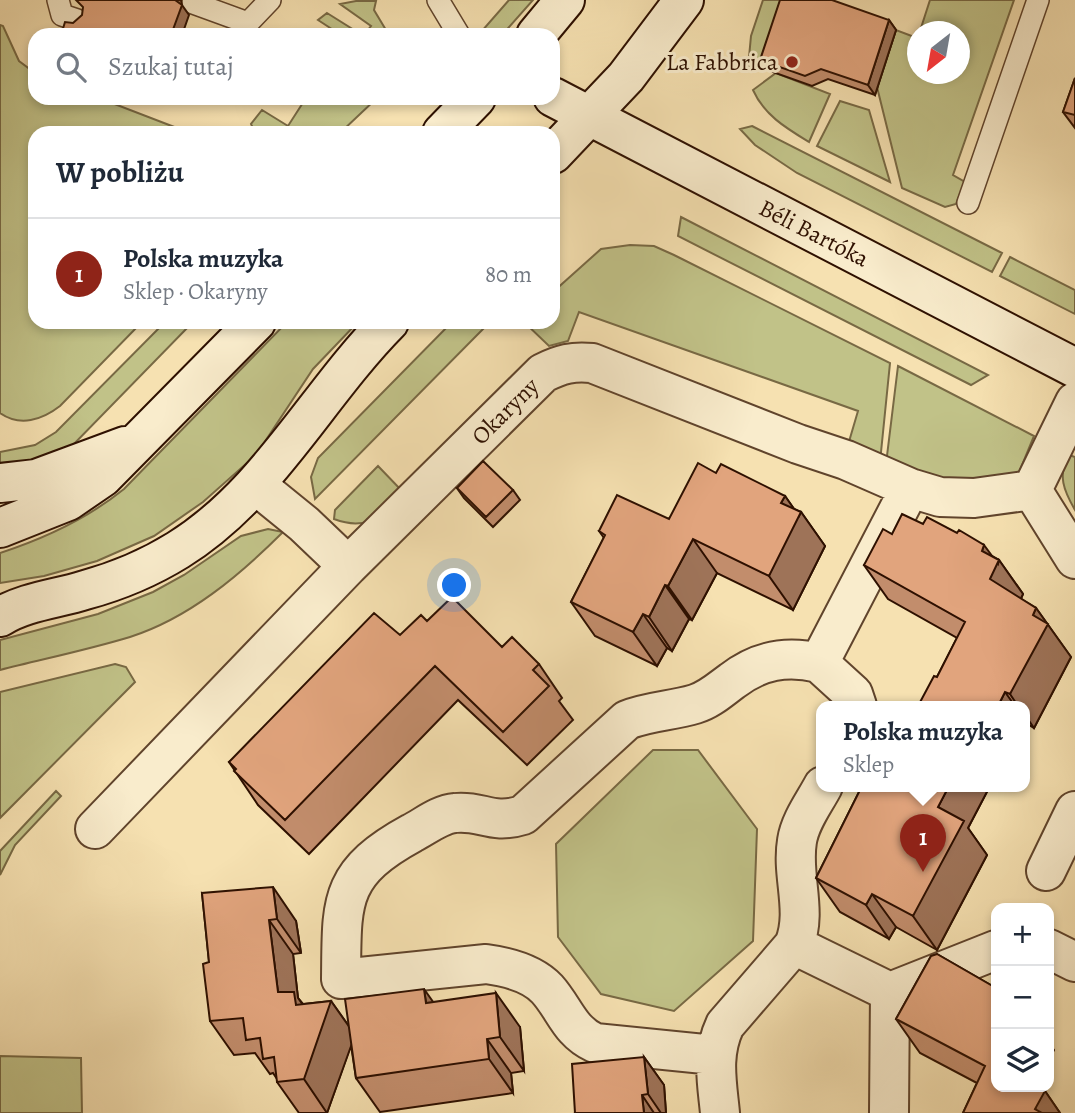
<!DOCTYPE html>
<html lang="pl">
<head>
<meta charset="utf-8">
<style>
	:root { --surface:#fff; --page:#f6f6f7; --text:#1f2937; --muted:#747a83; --line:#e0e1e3; --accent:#8f2418 }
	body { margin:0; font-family:Alegreya,serif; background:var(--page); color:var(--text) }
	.controls { position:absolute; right:21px; bottom:21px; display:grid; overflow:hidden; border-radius:14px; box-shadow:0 4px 10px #0003 }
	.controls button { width:63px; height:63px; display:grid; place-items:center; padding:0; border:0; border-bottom:2px solid var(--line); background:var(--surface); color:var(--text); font:35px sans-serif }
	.compass { position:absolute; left:907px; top:21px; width:63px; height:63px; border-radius:50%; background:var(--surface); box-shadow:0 4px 10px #0003; rotate:211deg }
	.you { position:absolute; left:455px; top:586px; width:24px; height:24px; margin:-18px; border:5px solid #fff; border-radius:50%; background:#1a73e8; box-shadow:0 0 0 10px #1a73e833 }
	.badge { display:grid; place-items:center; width:46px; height:46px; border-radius:50%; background:var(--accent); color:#fff; font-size:23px; font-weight:700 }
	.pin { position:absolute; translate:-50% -58px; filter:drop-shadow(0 2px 4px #0008) }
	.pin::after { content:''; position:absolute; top:37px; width:24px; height:21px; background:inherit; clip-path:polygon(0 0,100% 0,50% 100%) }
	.popup { position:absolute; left:816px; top:701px; width:214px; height:91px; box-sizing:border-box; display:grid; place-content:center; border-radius:14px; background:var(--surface); filter:drop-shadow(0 2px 5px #0005); font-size:23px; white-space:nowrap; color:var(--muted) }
	.popup b { font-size:26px; color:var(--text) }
	.popup::after { content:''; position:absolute; left:50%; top:100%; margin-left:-14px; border:14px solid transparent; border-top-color:var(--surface) }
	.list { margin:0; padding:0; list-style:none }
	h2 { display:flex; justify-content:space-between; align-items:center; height:91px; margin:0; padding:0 28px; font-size:30px }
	h2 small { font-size:23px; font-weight:400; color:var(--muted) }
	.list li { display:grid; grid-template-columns:46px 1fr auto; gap:21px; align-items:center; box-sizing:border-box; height:112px; padding:0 28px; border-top:2px solid var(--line) }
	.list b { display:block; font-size:26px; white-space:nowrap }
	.list p { margin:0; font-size:23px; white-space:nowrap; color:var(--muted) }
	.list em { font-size:23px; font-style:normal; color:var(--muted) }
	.icon { flex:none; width:38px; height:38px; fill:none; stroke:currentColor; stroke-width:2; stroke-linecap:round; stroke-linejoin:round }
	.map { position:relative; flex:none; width:1075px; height:1113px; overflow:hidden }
	.search { position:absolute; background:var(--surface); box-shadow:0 4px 10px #0003; left:28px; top:28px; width:532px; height:77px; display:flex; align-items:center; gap:18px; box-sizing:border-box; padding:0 24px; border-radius:21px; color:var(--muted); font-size:26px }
	.panel { position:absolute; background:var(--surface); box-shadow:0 4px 10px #0003; left:28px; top:126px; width:532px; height:203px; border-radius:21px }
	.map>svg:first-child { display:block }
	.green { fill:#c1c288; stroke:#786944; stroke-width:2 }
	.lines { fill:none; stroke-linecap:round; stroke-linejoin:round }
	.lane-casing { stroke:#60442c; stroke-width:24 }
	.street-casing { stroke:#60442c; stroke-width:42 }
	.secondary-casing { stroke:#2e1000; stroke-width:42 }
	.lane { stroke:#f9eccc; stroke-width:21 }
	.street { stroke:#f9eccc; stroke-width:38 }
	.secondary { stroke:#f9eccc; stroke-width:38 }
	.wall { fill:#c28d6c; stroke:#2e1000; stroke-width:2 }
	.shaded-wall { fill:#9e7358; stroke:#2e1000; stroke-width:2 }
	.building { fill:#e1a47d; stroke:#2e1000; stroke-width:2 }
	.poi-dot { fill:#8f2418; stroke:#f9eccc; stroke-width:2.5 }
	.labels { text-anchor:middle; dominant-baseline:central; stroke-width:6; stroke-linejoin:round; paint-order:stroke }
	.poi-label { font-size:24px; fill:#2e1000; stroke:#f9eccc; text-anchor:end }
	.street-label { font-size:24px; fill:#2e1000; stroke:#f9eccc }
</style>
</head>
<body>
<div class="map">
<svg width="1075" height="1113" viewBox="0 0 1075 1113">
	<rect width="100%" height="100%" fill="#f6e1b1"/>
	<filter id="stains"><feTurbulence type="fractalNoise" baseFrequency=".00286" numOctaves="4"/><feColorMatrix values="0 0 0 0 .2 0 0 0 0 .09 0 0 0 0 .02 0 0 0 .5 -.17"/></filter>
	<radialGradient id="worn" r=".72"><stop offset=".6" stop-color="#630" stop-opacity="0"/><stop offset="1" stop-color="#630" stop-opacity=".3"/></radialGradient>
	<path class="green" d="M509,0h24l-31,35 -21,-3z
		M763,0h28l-26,60 -17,8 3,-32z
		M930,0h84l-61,175 12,7 -9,22 -11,3 -43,-19 -25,-101 19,-57 21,8 1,36h42v-42l-40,-1z
		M356,1h20l-2,9 15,25h-25l7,-9 -31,-22z
		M327,13l35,22h-21l-23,-15z
		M0,25l3,1 16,35 16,12v25h64l91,35h-155v189h107l-82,84c-18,14 -40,21 -60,7z
		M776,73l54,21 -21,48c-23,-14 -45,-27 -56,-52z
		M306,98h71l-37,35h-85l-4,-9 11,-14 26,16z
		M840,101l29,9 21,72 -73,-36z
		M752,126l250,127 -10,19 -195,-99 -42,-28 -15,-16z
		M681,217l307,158 -17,10 -293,-149z
		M630,245l24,1 20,9 216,108 -10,99 -32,-17 10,-34 -279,-99 -11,29 -19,5 -25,-24h29v-30l48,-43z
		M1010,257l65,33v24l-75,-38z
		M165,322h28l-122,125 -9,7 -62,15v-17l35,-7 21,-13z
		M287,322h71l-45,47 -57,86 -53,47 -49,34 -57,25 -53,15 -44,7v-30c46,-15 87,-34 124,-64z
		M452,322h38l-175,177 -4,-22 7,-19z
		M898,366l136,70 -16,39 -69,8 -63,-19z
		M1069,455l6,2v53c-11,-19 -18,-35 -6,-55z
		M378,466l25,26c-23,23 -34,40 -69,27l1,-9z
		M268,529l15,3c-44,44 -94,86 -153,105 -43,13 -87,22 -130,33v-30l98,-26 55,-22 31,-17 57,-39z
		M115,664l11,3 9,15 -135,136v-126z
		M653,750h45l59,79 -4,112 -79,70 -73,-17 -43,-57 -2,-93z
		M56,791l5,5 -46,49 -15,30v-24z
		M0,1056l81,2 1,55h-82z"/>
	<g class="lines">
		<defs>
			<path id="lane" d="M58,0l4,15 15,5
				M438,0l21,35
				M193,3l55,20 22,-23
				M968,203l70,-203"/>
			<path id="street" d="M256,485l48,39 44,42
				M1032,490l43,69
				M857,706l-4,-12 -34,-31 91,-175
				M95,829l253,-263 195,-193c18,-9 30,-12 49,-10l206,81 48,16 64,28 30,9 34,1 58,-8 43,-88
				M1046,871l29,-60
				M794,945l96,47
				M1049,949l26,13
				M714,1055l-119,-12c-26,-12 -30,-34 -48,-54 -15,-16 -39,-22 -61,-25l-145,15c1,-77 -4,-105 71,-146 12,-6 28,-19 43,-20 27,-3 36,12 68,2l104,-95c22,-9 45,-9 68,-16 14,-4 26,-15 37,-23 27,-21 55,-26 87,-18
				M720,1113c-3,-31 -9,-58 5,-88l69,-80c14,-34 -3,-69 3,-104 3,-20 17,-38 26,-55
				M889,1113l1,-121 106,-42"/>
			<path id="secondary" d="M536,35l29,-35
				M553,97l522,271
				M442,133l34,-35
				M553,154l73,-77 58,-77
				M0,483l36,-4 89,-33
				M0,528l68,-27 35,-24 153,-155
				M0,617c26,-16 57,-18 85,-27 33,-9 64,-22 93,-40 90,-56 138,-154 211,-228"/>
		</defs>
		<use href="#lane" class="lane-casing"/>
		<use href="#street" class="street-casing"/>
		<use href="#secondary" class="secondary-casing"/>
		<use href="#lane" class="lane"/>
		<use href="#street" class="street"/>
		<use href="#secondary" class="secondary"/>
	</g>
	<path class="wall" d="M889,20l7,10 -21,65 -47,-16 -16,7 -45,-16 -7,-10z
		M1075,78v50l-12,-16z
		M457,488l56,2 7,10 -27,27 -29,-29z
		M785,496l9,13 7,3 24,34 -32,64 -76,-37 -25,47 -3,-1 -17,32 -5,-3 -10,18 -62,-30 -24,-34 33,-64 -5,-7 70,-12z
		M892,534l100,22 7,4 24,34 -2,5 15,9 35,49 -37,71 -5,-3 -4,9v-28h-107l19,-29 20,-39 -69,-39 -24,-34z
		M400,635l102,12 37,17 23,34 -3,3 14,19 -46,45 -69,-65 -149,154 -51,-49 -29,-43z
		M862,786h128l-22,42 19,27 -50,95 -41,-23 -7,12 -49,-27 -24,-34z
		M202,893l94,28 5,32 -8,1 5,44 5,6 28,-3 17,24 85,-23 87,25 4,44 -13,2 2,20 -133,19 -24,-34 -5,-33 -24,68h-28l-22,-31v-3l-4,-6 -3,1 -15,-21 -21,2 -24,-34 -1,-59z
		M937,954l59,34v99h51l-2,4 15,22h-97l14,-30 -57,-30 -24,-34 35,-63z
		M644,1057l20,28 2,28h-91z"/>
	<path class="shaded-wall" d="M175,0h6l1,5 7,10 -7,20h-11z
		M889,20l7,10 -21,65 -7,-10z
		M785,496l14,20 2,-4 24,34 -32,64 -24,-34 12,-73z
		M693,539l24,34 -25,47 -24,-34z
		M984,545l14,19 1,-4 24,34 -9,19 -24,-34 -8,-28z
		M665,585l24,34 -17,32 -23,-34z
		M1036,608l35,49 -37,71 -9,-13v-9h-7l-8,-12 23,-79z
		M643,614l24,34 -10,18 -24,-34z
		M1005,692l10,14h-17z
		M1025,719l4,6 -4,9z
		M949,786h41l-22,42 19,27 -50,95 -24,-34 25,-109z
		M273,887l23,34 5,32 -24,-34z
		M872,894l24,33 -7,12 -23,-34z
		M269,920l24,34 5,44 19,27 14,-24 24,34 -28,78 -23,-34 -26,-87z
		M424,989l24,34 -22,-20z
		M496,993l24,34 4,44 -24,-34z
		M487,1039l24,34 2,20 -24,-34z
		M1049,1043l5,7 -5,9z
		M644,1057l20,28 2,28h-5l-13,-19z
		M1049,1072l3,5 -3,7z
		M1023,1087h24l-2,4 15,22h-22z
		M642,1095l12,18h-10z"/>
	<path class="building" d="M76,0h99l7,5 -11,30h-110l4,-13 8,1 9,-8 1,-8z
		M780,0h52l57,20 -21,65 -47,-16 -16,7 -45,-16z
		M1075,78v37l-12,-3z
		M483,461l30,29 -27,27 -29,-29z
		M698,463l18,10 5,-9 64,32 -4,7 20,9 -32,64 -76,-37 -25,47 -3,-1 -16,32 -6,-3 -10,18 -62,-30 34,-67 -6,-4 18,-36 52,24z
		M902,514l21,10 4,-7 30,16 2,-3 25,15 -2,6 17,9 -9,19 46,29 -3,7 15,9 -38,70 -5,-2 -7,14h-80l16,-30 3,1 28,-55 -101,-57 19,-36 9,5z
		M452,597l50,50 10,-10 27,27 -6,6 16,16 -46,46 -68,-66 -150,154 -51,-49 2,-2 -7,-7 145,-149 26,22 21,-20 6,6z
		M862,786h87l-11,21 26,14 -51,95 -41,-22 -6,11 -50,-27z
		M273,887l4,32 -8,1 9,72h16l2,13 35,-4 -27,78 -27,3 -3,-25 -11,2 -3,-21 -14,2 -3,-22 -33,3 -7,-57 6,-2 -7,-69z
		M937,954l59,34v99h41l8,4 -10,18 7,4h-79l22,-47 -89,-47 35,-63z
		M424,989l2,14 70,-10 4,44 -13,2 2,20 -133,19 -11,-79z
		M644,1057l4,37 -6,1 2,18h-69l-3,-49z"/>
	<circle class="poi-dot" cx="792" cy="62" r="7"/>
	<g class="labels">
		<g class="poi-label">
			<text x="778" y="62">La Fabbrica</text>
		</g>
		<g class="street-label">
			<text transform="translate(814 233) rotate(27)">Béli Bartóka</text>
			<text transform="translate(505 411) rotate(-45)">Okaryny</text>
		</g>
	</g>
	<rect width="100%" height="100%" filter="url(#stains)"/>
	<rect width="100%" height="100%" fill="url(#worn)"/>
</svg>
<div class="controls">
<button>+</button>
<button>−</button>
<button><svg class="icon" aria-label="layers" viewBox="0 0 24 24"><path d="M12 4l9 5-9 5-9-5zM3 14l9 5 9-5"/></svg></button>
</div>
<svg class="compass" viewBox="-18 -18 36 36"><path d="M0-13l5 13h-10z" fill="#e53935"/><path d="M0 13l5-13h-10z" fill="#747a83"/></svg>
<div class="you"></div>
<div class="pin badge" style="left:923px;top:872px">1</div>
<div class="popup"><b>Polska muzyka</b>Sklep</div>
<div class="search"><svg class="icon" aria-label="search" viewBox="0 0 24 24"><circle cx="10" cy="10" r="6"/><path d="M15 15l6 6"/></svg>Szukaj tutaj</div>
<section class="panel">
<h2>W pobliżu<small></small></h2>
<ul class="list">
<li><span class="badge">1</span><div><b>Polska muzyka</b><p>Sklep · Okaryny</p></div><em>80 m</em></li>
</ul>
</section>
</div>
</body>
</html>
